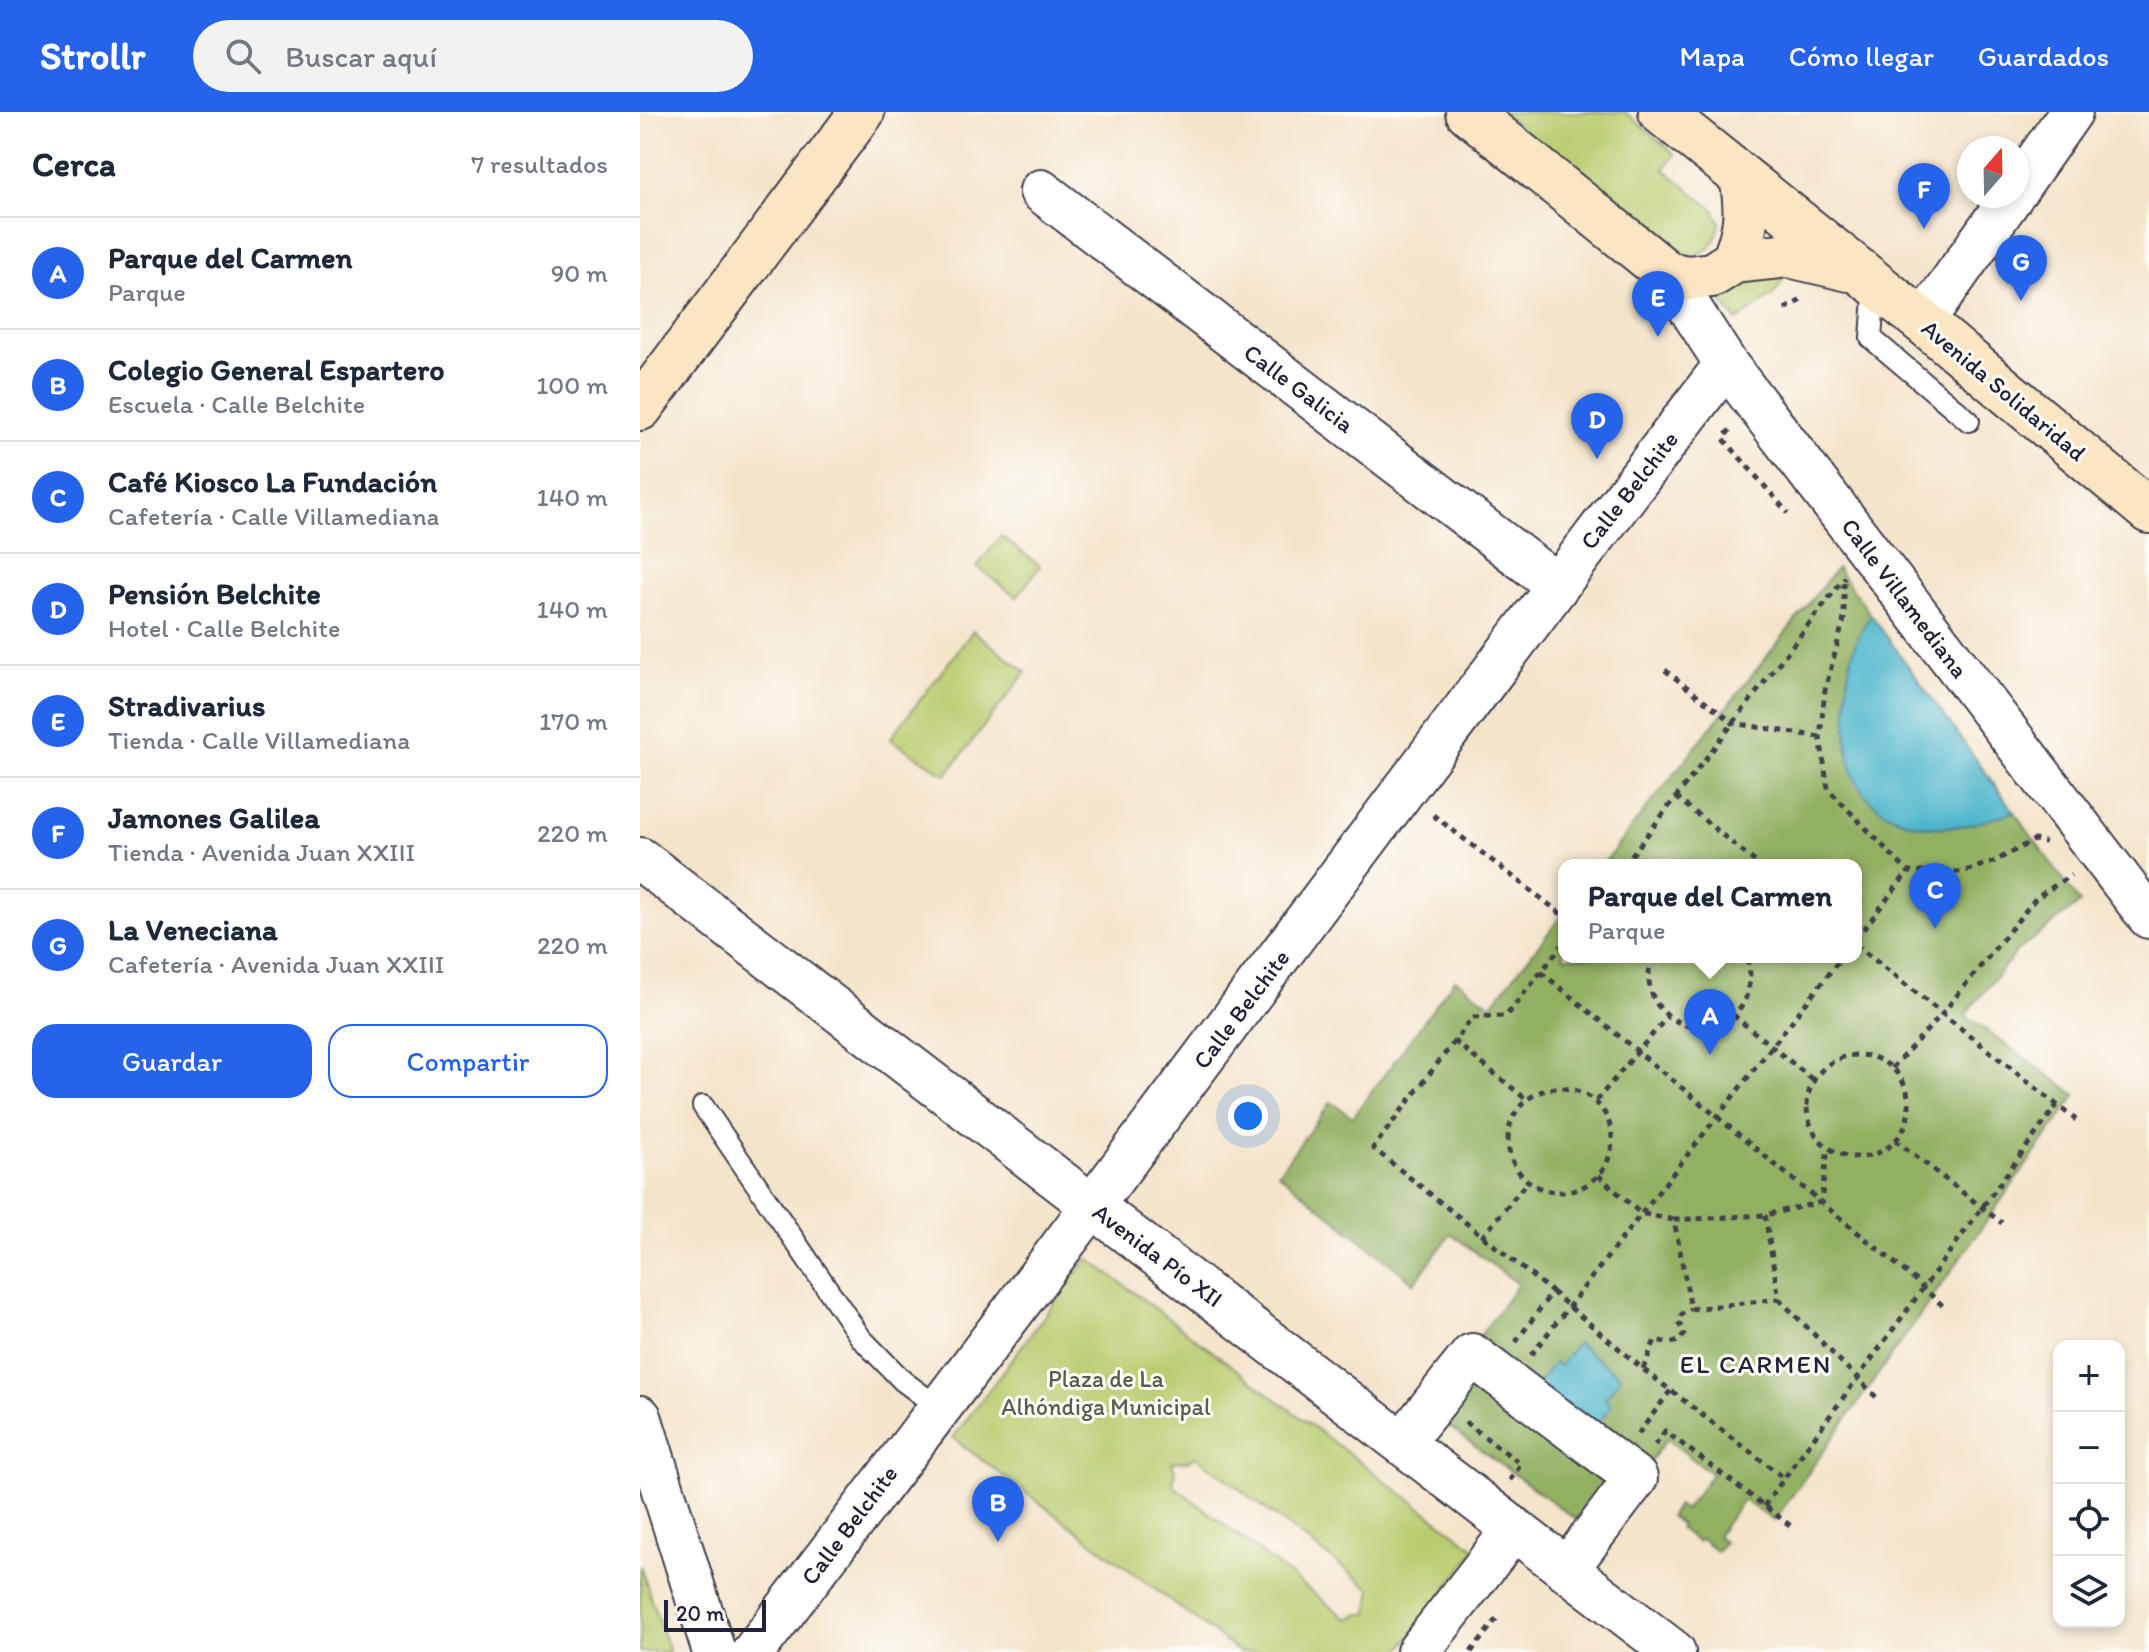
<!DOCTYPE html>
<html lang="es">
<head>
<meta charset="utf-8">
<style>
	:root { --surface:#fff; --page:#f2f2f3; --text:#1f2937; --muted:#747a83; --line:#e0e1e3; --accent:#2563eb }
	body { margin:0; font-family:Itim,sans-serif; background:var(--page); color:var(--text) }
	.controls { position:absolute; right:24px; bottom:24px; display:grid; overflow:hidden; border-radius:16px; box-shadow:0 4px 12px #0003 }
	.controls button { width:72px; height:72px; display:grid; place-items:center; padding:0; border:0; border-bottom:2px solid var(--line); background:var(--surface); color:var(--text); font:40px sans-serif }
	.compass { position:absolute; left:1317px; top:24px; width:72px; height:72px; border-radius:50%; background:var(--surface); box-shadow:0 4px 12px #0003; rotate:20deg }
	.scale { position:absolute; left:24px; bottom:20px; width:102px; box-sizing:border-box; padding-left:8px; border:4px solid #22223b; border-top:0; font-size:22px; line-height:28px; white-space:nowrap; color:#22223b; -webkit-text-stroke:6px #fdfcf7; paint-order:stroke }
	.you { position:absolute; left:608px; top:1004px; width:28px; height:28px; margin:-20px; border:6px solid #fff; border-radius:50%; background:#1a73e8; box-shadow:0 0 0 12px #1a73e833 }
	.badge { display:grid; place-items:center; width:52px; height:52px; border-radius:50%; background:var(--accent); color:#fff; font-size:26px; font-weight:700 }
	.pin { position:absolute; translate:-50% -66px; filter:drop-shadow(0 2px 4px #0008) }
	.pin::after { content:''; position:absolute; top:42px; width:28px; height:24px; background:inherit; clip-path:polygon(0 0,100% 0,50% 100%) }
	.popup { position:absolute; left:918px; top:747px; width:304px; height:104px; box-sizing:border-box; display:grid; place-content:center; border-radius:16px; background:var(--surface); filter:drop-shadow(0 2px 6px #0005); font-size:26px; white-space:nowrap; color:var(--muted) }
	.popup b { font-size:30px; color:var(--text) }
	.popup::after { content:''; position:absolute; left:50%; top:100%; margin-left:-16px; border:16px solid transparent; border-top-color:var(--surface) }
	.list { margin:0; padding:0; list-style:none }
	h2 { display:flex; justify-content:space-between; align-items:center; height:104px; margin:0; padding:0 32px; font-size:34px }
	h2 small { font-size:26px; font-weight:400; color:var(--muted) }
	.list li { display:grid; grid-template-columns:52px 1fr auto; gap:24px; align-items:center; box-sizing:border-box; height:112px; padding:0 32px; border-top:2px solid var(--line) }
	.list b { display:block; font-size:30px; white-space:nowrap }
	.list p { margin:0; font-size:26px; white-space:nowrap; color:var(--muted) }
	.list em { font-size:26px; font-style:normal; color:var(--muted) }
	.actions { display:flex; gap:16px; padding:24px 32px }
	.actions a { flex:1; padding:18px 0; border:2px solid var(--accent); border-radius:24px; text-align:center; font-size:28px; color:var(--accent) }
	.actions .main { background:var(--accent); color:#fff }
	.icon { flex:none; width:44px; height:44px; fill:none; stroke:currentColor; stroke-width:2; stroke-linecap:round; stroke-linejoin:round }
	.map { position:relative; flex:none; width:1509px; height:1540px; overflow:hidden }
	header { display:flex; align-items:center; gap:48px; box-sizing:border-box; height:112px; padding:0 40px; background:var(--accent); color:#fff }
	header strong { font-size:38px }
	nav { display:flex; gap:44px; margin-inline-start:auto; font-size:28px }
	.search { width:560px; height:72px; background:var(--page); display:flex; align-items:center; gap:20px; box-sizing:border-box; padding:0 28px; border-radius:44px; color:var(--muted); font-size:30px }
	main { display:flex }
	aside { flex:1; background:var(--surface) }
	.map>svg:first-child { display:block }
	.green { fill:#b9cc6f; stroke:#6e7755; stroke-width:2; fill-rule:evenodd }
	.forest { fill:#92b062; stroke:#5a694e; stroke-width:2 }
	.water { fill:#4eb6cc; stroke:#386c84; stroke-width:2 }
	.lines { fill:none; stroke-linecap:round; stroke-linejoin:round }
	.lane-casing { stroke:#423f50; stroke-width:24 }
	.street-casing { stroke:#423f50; stroke-width:46 }
	.secondary-casing { stroke:#423f50; stroke-width:48 }
	.path { stroke:#423f50; stroke-width:5; stroke-dasharray:6 6; stroke-linecap:butt }
	.lane { stroke:#fff; stroke-width:20 }
	.street { stroke:#fff; stroke-width:42 }
	.secondary { stroke:#fbe6c4; stroke-width:44 }
	.labels { text-anchor:middle; dominant-baseline:central; stroke-width:6; stroke-linejoin:round; paint-order:stroke }
	.street-label { font-size:24px; fill:#22223b; stroke:#fdfcf7 }
	.park-label { font-size:24px; fill:#575e4d; stroke:#fdfcf7 }
	.neighbourhood-label { font-size:26px; letter-spacing:2px; fill:#22223b; stroke:#fdfcf7 }
</style>
</head>
<body>
<header>
<strong>Strollr</strong>
<div class="search"><svg class="icon" aria-label="search" viewBox="0 0 24 24"><circle cx="10" cy="10" r="6"/><path d="M15 15l6 6"/></svg>Buscar aquí</div>
<nav><a>Mapa</a><a>Cómo llegar</a><a>Guardados</a></nav>
</header>
<main>
<aside>
<h2>Cerca<small>7 resultados</small></h2>
<ul class="list">
<li><span class="badge">A</span><div><b>Parque del Carmen</b><p>Parque</p></div><em>90 m</em></li>
<li><span class="badge">B</span><div><b>Colegio General Espartero</b><p>Escuela · Calle Belchite</p></div><em>100 m</em></li>
<li><span class="badge">C</span><div><b>Café Kiosco La Fundación</b><p>Cafetería · Calle Villamediana</p></div><em>140 m</em></li>
<li><span class="badge">D</span><div><b>Pensión Belchite</b><p>Hotel · Calle Belchite</p></div><em>140 m</em></li>
<li><span class="badge">E</span><div><b>Stradivarius</b><p>Tienda · Calle Villamediana</p></div><em>170 m</em></li>
<li><span class="badge">F</span><div><b>Jamones Galilea</b><p>Tienda · Avenida Juan XXIII</p></div><em>220 m</em></li>
<li><span class="badge">G</span><div><b>La Veneciana</b><p>Cafetería · Avenida Juan XXIII</p></div><em>220 m</em></li>
</ul>
<div class="actions"><a class="main">Guardar</a><a>Compartir</a></div>
</aside>
<div class="map">
<svg width="1509" height="1540" viewBox="0 0 1509 1540">
	<rect width="100%" height="100%" fill="#fdfcf7"/>
	<filter id="ink" filterUnits="userSpaceOnUse"><feTurbulence type="fractalNoise" baseFrequency=".0125" numOctaves="2"/><feDisplacementMap in="SourceGraphic" scale="16" xChannelSelector="R" yChannelSelector="G"/><feConvolveMatrix kernelMatrix="1 2 1 2 8 2 1 2 1" color-interpolation-filters="sRGB"/></filter>
	<filter id="wash" filterUnits="userSpaceOnUse"><feTurbulence type="fractalNoise" baseFrequency=".006" numOctaves="4" result="noise"/><feDisplacementMap in="SourceGraphic" scale="32" xChannelSelector="R" yChannelSelector="G"/><feGaussianBlur stdDeviation="1.8" result="paint"/><feColorMatrix in="noise" values="0 0 0 0 0 0 0 0 0 0 0 0 0 0 0 0 0 1.4 0 .05"/><feComposite in="paint" operator="in"/></filter>
	<g filter="url(#wash)">
		<rect width="100%" height="100%" fill="#f4e4ca"/>
		<path class="green" d="M861,0h124l50,42 -11,15 50,41 6,12c-5,30 -19,36 -48,31z
			M1145,163l-11,19 -37,27 -18,-23 13,-16z
			M361,424l39,30 -23,31 -40,-30z
			M333,519l53,41 -80,103 -56,-36z
			M448,1146l388,291 -77,103h-160l-286,-214zM556,1344l175,133 -2,25h-9l-13,5 -174,-134 2,-14 -3,-9 15,-1z
			M0,1453l29,87h-29z"/>
		<path class="forest" d="M1197,456l243,335 -63,48 -52,64 111,80 -302,426 -31,-21 -26,36 7,6 -7,10 -16,-13 -4,3 -18,-14 2,-3 -11,-9 7,-11 8,5 27,-36 -45,-35 -72,94 -169,-123 92,-126 -67,-50 -37,49 -136,-110 53,-71 22,15 102,-138 36,26 73,-92v44h292v-92h-254z"/>
		<path class="water" d="M1231,503l143,197c-21,6 -44,15 -66,15 -37,2 -81,-15 -95,-53 -7,-19 -6,-41 -6,-61 -1,-37 2,-67 24,-98z
			M937,1231l44,34 -16,22 7,6 -24,31 -57,-43 24,-31 5,4z"/>
	</g>
	<g filter="url(#ink)">
		<g class="lines">
			<defs>
				<path id="lane" d="M1235,172l-4,54 98,83
					M63,994l158,232 42,43 35,26"/>
				<path id="street" d="M1377,77l54,-77
					M401,79l516,394
					M1028,162l58,90 423,553
					M1283,210l89,-126
					M0,747l1034,793
					M832,1243l164,123 -69,91 -165,-126z
					M0,1305l74,235
					M113,1540c329,-426 646,-861 973,-1288
					M778,1540l96,-123"/>
				<path id="secondary" d="M828,0l200,162 19,4 25,-3 22,-14 55,-6 60,14
					M1021,0l262,210 226,189
					M1094,149c13,-33 14,-50 8,-84
					M0,296l222,-296"/>
			</defs>
			<use href="#lane" class="lane-casing"/>
			<use href="#street" class="street-casing"/>
			<use href="#secondary" class="secondary-casing"/>
			<path class="path" d="M1145,197l20,-11
				M1090,318l-7,8 65,75
				M1204,470v37l-19,71 -5,47 8,52 80,83h54l31,-10 41,-22 11,2
				M1025,558l68,53 87,14
				M1036,685l83,68
				M793,703l131,101
				M984,753l221,-288
				M1216,827l52,-67
				M1216,833l220,175
				M1012,845c-22,70 77,98 95,37 3,-13 5,-25 -1,-37
				M901,860l366,301 36,33
				M1093,903l80,65
				M814,929l72,58
				M1167 994a51 51 0 1 1 102 0a51 51 0 1 1-102 0Z
				M1252,956l49,-53 95,-117 35,-23
				M868 1028a52 52 0 1 1 104 0a52 52 0 1 1-104 0Z
				M956,989l71,-84
				M1255,1028l107,83
				M958,1063l42,38 34,7
				M1125,1103l14,84 -88,10 -17,-89 91,-5 56,-13 7,-54
				M842,1125l46,-56
				M912,1180l91,77 141,109
				M1139,1187l98,99
				M876,1230l36,-50 -179,-144 100,-131 33,-1 58,-73
				M891,1243l311,-398
				M1003,1257l12,-29 15,3 10,-2 4,-7 -6,-13 4,-7 9,-5
				M825,1310l56,42 -11,16
				M998,1322l33,-44
				M1015,1333l10,-14 126,95
				M1124,1394l293,-401
				M831,1540l26,-34"/>
			<use href="#lane" class="lane"/>
			<use href="#street" class="street"/>
			<use href="#secondary" class="secondary"/>
		</g>
	</g>
	<g class="labels">
		<g class="street-label">
			<text transform="translate(659 276) rotate(37)">Calle Galicia</text>
			<text transform="translate(1364 278) rotate(40)">Avenida Solidaridad</text>
			<text transform="translate(989 378) rotate(-52)">Calle Belchite</text>
			<text transform="translate(1265 486) rotate(53)">Calle Villamediana</text>
			<text transform="translate(601 897) rotate(-53)">Calle Belchite</text>
			<text transform="translate(518 1143) rotate(37)">Avenida Pío XII</text>
			<text transform="translate(209 1413) rotate(-53)">Calle Belchite</text>
		</g>
		<g class="park-label">
			<text x="466" y="1266">Plaza de La<tspan x="466" dy="28">Alhóndiga Municipal</tspan></text>
		</g>
		<g class="neighbourhood-label">
			<text x="1116" y="1252">EL CARMEN</text>
		</g>
	</g>
</svg>
<div class="controls">
<button>+</button>
<button>−</button>
<button><svg class="icon" aria-label="locate" viewBox="0 0 24 24"><circle cx="12" cy="12" r="6"/><path d="M12 2v4M12 18v4M2 12h4M18 12h4"/></svg></button>
<button><svg class="icon" aria-label="layers" viewBox="0 0 24 24"><path d="M12 4l9 5-9 5-9-5zM3 14l9 5 9-5"/></svg></button>
</div>
<svg class="compass" viewBox="-18 -18 36 36"><path d="M0-13l5 13h-10z" fill="#e53935"/><path d="M0 13l5-13h-10z" fill="#747a83"/></svg>
<div class="scale">20 m</div>
<div class="you"></div>
<div class="pin badge" style="left:1070px;top:943px">A</div>
<div class="popup"><b>Parque del Carmen</b>Parque</div>
<div class="pin badge" style="left:358px;top:1430px">B</div>
<div class="pin badge" style="left:1295px;top:817px">C</div>
<div class="pin badge" style="left:957px;top:347px">D</div>
<div class="pin badge" style="left:1018px;top:225px">E</div>
<div class="pin badge" style="left:1284px;top:117px">F</div>
<div class="pin badge" style="left:1381px;top:189px">G</div>
</div>
</main>
</body>
</html>
